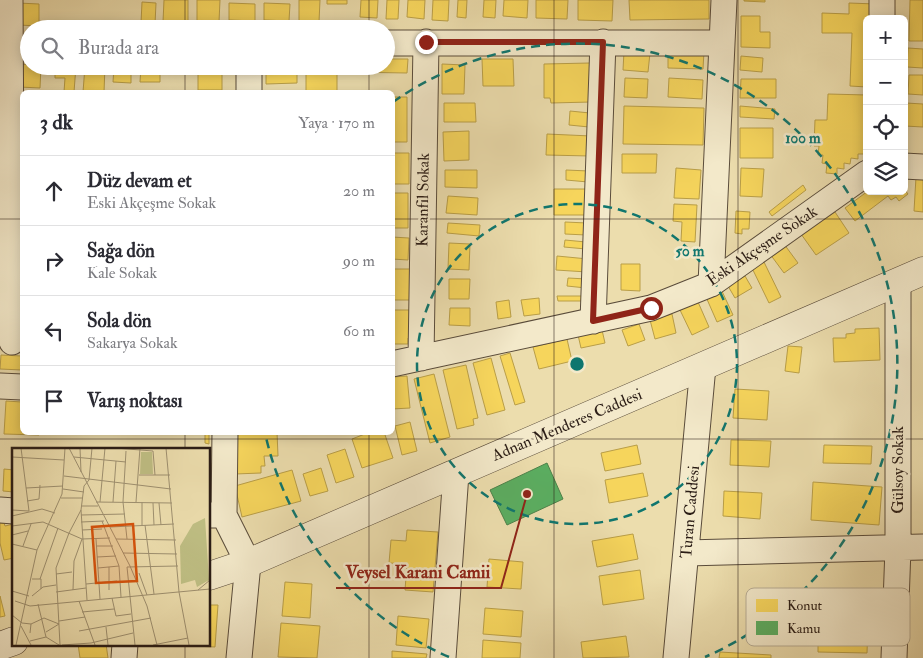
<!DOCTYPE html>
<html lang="tr">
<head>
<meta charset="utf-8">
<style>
	:root { --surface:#fff; --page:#f2f2f3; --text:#2b2b33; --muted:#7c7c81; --line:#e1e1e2 }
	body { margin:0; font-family:"IM FELL Double Pica",serif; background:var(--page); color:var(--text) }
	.controls { position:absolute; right:15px; top:15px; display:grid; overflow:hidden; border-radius:8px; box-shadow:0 2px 12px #0003 }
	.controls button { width:45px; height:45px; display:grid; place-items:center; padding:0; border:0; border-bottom:1px solid var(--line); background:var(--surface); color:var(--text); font:25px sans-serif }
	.stop { position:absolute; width:15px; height:15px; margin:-11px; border:4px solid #8f2418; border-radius:50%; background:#fff }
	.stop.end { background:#8f2418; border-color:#fff; box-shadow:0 1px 5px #0008 }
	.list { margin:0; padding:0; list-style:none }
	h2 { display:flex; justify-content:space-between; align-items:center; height:65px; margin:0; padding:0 20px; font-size:21px }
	h2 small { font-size:16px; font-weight:400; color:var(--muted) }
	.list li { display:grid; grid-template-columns:32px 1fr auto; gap:15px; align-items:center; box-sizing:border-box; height:70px; padding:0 20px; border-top:1px solid var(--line) }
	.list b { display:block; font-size:19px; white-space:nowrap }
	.list p { margin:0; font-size:16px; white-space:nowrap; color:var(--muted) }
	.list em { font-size:16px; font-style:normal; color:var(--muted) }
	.icon { flex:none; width:28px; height:28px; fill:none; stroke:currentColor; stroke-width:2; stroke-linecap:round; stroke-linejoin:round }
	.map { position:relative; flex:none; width:923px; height:658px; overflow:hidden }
	.search { position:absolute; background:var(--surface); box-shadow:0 2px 12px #0003; left:20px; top:20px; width:375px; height:55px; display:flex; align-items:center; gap:12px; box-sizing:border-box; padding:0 18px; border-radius:28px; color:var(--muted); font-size:19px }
	.panel { position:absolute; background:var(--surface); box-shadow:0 2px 12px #0003; left:20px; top:90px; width:375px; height:345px; border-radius:8px }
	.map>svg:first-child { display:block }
	.homes { fill:#f6d55c; stroke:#b99e47 }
	.public { fill:#5aae61; stroke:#4c824a }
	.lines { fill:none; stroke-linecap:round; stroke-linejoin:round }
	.minor-casing { stroke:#5a4c3b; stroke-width:27 }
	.tertiary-casing { stroke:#5a4c3b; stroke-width:29 }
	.minor { stroke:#f3e9ca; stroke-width:25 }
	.tertiary { stroke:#f3e9ca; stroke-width:28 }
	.route { stroke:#8f2418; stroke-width:6 }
	.grid { fill:none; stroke:#2a1c15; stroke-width:1; stroke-opacity:0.55 }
	.ring { fill:none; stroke:#0f766e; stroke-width:2.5; stroke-dasharray:9 6 }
	.labels { text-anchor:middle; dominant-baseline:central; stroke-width:5; stroke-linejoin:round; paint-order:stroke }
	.street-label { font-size:16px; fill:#2a1c15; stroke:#f3e9ca }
	.inset-road { fill:none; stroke:#9e9070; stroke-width:1 }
	.view { fill:#d5530d; fill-opacity:0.15; stroke:#d5530d; stroke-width:2.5 }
	.inset-edge { fill:none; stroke:#2a1c15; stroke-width:2.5 }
	.key { fill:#f3e9ca; stroke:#b7ac94; stroke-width:1 }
	.key-label { font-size:14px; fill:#2a1c15 }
	.centre { fill:#0f766e; stroke:#f3e9ca; stroke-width:2.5 }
	.ring-label { font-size:15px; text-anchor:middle; font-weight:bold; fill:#0f766e; stroke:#f3e9ca; stroke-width:5; stroke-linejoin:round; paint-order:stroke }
	.leader { fill:none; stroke:#8f2418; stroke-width:2 }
	.callout-dot { fill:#8f2418; stroke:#f3e9ca; stroke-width:2 }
	.callout-label { font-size:18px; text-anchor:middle; font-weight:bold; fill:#8f2418; stroke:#f3e9ca; stroke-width:5; stroke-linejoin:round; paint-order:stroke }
</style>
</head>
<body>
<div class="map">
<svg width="923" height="658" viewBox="0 0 923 658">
	<rect width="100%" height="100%" fill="#ecddad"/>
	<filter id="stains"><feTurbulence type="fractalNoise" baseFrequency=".004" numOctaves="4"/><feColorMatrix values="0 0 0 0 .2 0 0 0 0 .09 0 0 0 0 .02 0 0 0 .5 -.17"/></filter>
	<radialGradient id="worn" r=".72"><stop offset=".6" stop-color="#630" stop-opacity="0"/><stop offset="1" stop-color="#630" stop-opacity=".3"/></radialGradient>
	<path class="homes" d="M164,0h24v22h-25z
		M197,0h23l-1,22 -22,-1z
		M299,0h21l-1,22h-20z
		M327,0h20v4h-20z
		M361,0h17l-1,18 -17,-1z
		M387,0h12l-1,19h-12z
		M408,0h17l-1,19 -17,-2z
		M433,0h16l-1,21 -16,-1z
		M458,0h9l-1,18 -9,-1z
		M484,0h12l-1,18 -12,-1z
		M504,0h24l-1,18 -24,-2z
		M536,0h32l-1,19 -31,-1z
		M578,0h35l-1,21 -34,-1z
		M629,0h80v19l-79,1z
		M744,0h21v2l-21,-1z
		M910,0h13v41h-14z
		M142,2l14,1 -1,21 -14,-1z
		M18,3l21,1v22l-21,-1z
		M229,3l26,1v17l-26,-1z
		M264,3l26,1 -1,17 -25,-1z
		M849,3l27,1 -1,15h-8v68l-17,-1 2,-53h-30v-20l27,1z
		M741,16h19v16h10v16l-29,-1z
		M908,48l15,1v19l-16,-1z
		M668,50l36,1 -1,18 -35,-1z
		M624,51l26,2 -2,19 -25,-2z
		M741,56l22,2 -1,14 -22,-2z
		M386,59h22l-1,14 -61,-1v-6h40z
		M482,59h31l1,27h-31z
		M590,63l1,39 -40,1 -1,-5h-6v-34z
		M21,64l20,2 -1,22 -21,-1z
		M442,64l23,1 -1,29h-22z
		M55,66h21l-2,26h-10l1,-14h-10z
		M85,66h20l-1,26h-21z
		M114,66h17v17l-18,-1z
		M141,66h19v16h-20z
		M198,66h24v24h-24z
		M266,66h31v17l-31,1z
		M306,66h31v26h-31z
		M909,75h14v20l-15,-1z
		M625,78l23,1 -1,19 -23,-1z
		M669,78l34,2 -1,19 -34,-2z
		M741,79h35v19h-36z
		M828,94l39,1 -1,59h-8v5l-7,-1 -1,6 -6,-1v6l-7,-1v6l-11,-1 1,-9 -5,-1 1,-8h-5l1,-9h-5l1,-26h12z
		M392,97h15v45h-15z
		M444,103h31l1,19h-32z
		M906,103l17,1v23l-18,-1z
		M624,106l80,2 -1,37 -80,-1z
		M740,106l35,3 -1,10 -34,-2z
		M570,111l20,2 -1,14 -20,-2z
		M740,128h33v30h-33z
		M469,131v29l-25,1 -1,-29z
		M547,134l44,2 -1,20 -44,-1z
		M392,153h17v31h-17z
		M622,154h35l-1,19h-34z
		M676,168l25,2 -2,29 -25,-1z
		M741,168l23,1 -2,28 -22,-1z
		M445,170h32v18l-32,-1z
		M566,170l23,1 -1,11 -22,-2z
		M916,177l7,1v34l-9,-1z
		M803,185l3,5 -34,26 -3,-4z
		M554,189h33v26h-33z
		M904,189l4,5 -9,7 -3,-4 -5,3 -3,-4 -33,25 -10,-13 23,-17h36z
		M392,193h16v35h-16z
		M448,196l30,2 -1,17 -31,-2z
		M674,204l23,1 -2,37 -14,-1 1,-19 -9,-1z
		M736,211l14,1 -1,17h-7v5l-7,-1z
		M835,212l14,21 -33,22 -15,-21z
		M565,222l22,1 -1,12 -21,-1z
		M448,223l32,2 -1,11 -32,-3z
		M392,237l17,1 -1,22 -16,-1z
		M565,240l21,2v7l-22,-2z
		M449,243l21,1 -1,26 -21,-1z
		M784,244l14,19 -14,10 -14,-19z
		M557,256l31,3 -1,13 -31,-2z
		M763,260l18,37 -12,6 -18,-37z
		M621,264h19v27l-19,-1z
		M392,269h19v31h-19z
		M745,276l7,12 -17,10 -7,-12z
		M568,278l19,1 -1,9 -19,-2z
		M449,279h21l-1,20h-20z
		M721,289l12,26 -16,7 -11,-25z
		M557,296h28v5h-27z
		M539,298l1,16 -16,2 -3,-16z
		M509,300l2,17 -13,2 -2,-17z
		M698,302l11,25 -17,8 -12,-25z
		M450,308h20v18l-21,-1z
		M392,310h20l1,28h-5v6h-16z
		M672,314l4,19 -21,6 -5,-19z
		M639,324l6,16 -17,6 -6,-16z
		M879,328l1,32 -46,2 -1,-24h13v-4l9,-1v-4z
		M602,330l3,13 -24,5 -3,-13z
		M567,339l5,22 -33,8 -6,-22z
		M788,346l14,1 -3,26 -14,-2z
		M510,353l15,49 -10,3 -15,-49z
		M1,355l21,1v14l-22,-1z
		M491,358l14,52 -18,5 -14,-52z
		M466,365l12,53 -5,1 1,6 -17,4 -14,-59z
		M434,374l16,63 -20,6 -16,-64z
		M407,376l3,32 -18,1v-32z
		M735,389l34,2 -2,29 -34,-2z
		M6,401l16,1v30h17v3l-35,-1z
		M410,422l7,29 -15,4 -7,-29z
		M205,432h4v12l-4,-1z
		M234,432h43l1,24h-14l1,10h-4v7l-26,1z
		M370,432h14l9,26 -31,10 -10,-29z
		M731,440l40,1 -2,26 -39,-2z
		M637,445l4,19 -36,7 -4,-18z
		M824,445l48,1 -1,18 -48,-1z
		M345,449l9,28 -18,6 -9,-28z
		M209,463h2l1,34h-3z
		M321,468l7,23 -18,5 -7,-22z
		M4,469l10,1v22l-11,-1z
		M292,470l9,31 -59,16 -7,-31z
		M643,473l5,23 -39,7 -4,-23z
		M813,482l69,5 -3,38 -68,-5z
		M724,491l38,2 -2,26 -37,-3z
		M0,523h4l1,3 9,-2v34l-10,2 -4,-17z
		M407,530l31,2 -5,60 -28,-2 2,-26 -18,-1 2,-23 15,1z
		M633,534l5,25 -41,8 -5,-26z
		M489,559l34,3 -2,27 -34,-2z
		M640,570l4,29 -41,6 -4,-29z
		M285,582l27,2 -2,34 -28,-2z
		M0,596l5,20 -5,1z
		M209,605h9l-3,42 -43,-2 37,-1z
		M485,608l38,3 -2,26 -38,-3z
		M398,616l31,3 -3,29 -30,-3z
		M818,622l50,1 -1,30 -49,-1z
		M281,623l39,3 -3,32 -39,-1z
		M626,636l3,21 -46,1 -2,-16z
		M483,640l38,3 -1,15h-38z
		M78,644h28l2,14h-28z
		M392,651l35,3 -1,4h-34z
		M720,652l51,3v3h-52z"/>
	<path class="public" d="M547,463l16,36 -56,26 -17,-35z"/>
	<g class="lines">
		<defs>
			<path id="minor" d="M10,0l2,342
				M882,19v-19
				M386,43h336
				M249,66v26
				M904,166l19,1
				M711,284l13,-284
				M593,321l10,-279
				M421,358l5,-316
				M392,364l259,-56 60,-24 156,-111
				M0,386l22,1
				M0,510l14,1
				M209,515h15l24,48 -9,95
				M224,515l1,-83
				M686,553l237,-6
				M124,658l1,-14
				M443,658l13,-185
				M676,658l27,-292
				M894,658l4,-110v-266"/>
			<path id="tertiary" d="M209,576l39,-13 675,-292
				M0,646l14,-5"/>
		</defs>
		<use href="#minor" class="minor-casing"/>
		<use href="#tertiary" class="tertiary-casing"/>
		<use href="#minor" class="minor"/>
		<use href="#tertiary" class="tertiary"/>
	</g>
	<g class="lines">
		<path class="route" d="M426,42h177l-10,279 58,-13"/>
	</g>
	<path class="grid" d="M185,0v29M369,0v29M554,0v658M738,0v658M185,66v26M369,66v26M0,219h22M392,219h531M185,432v17M369,432v226M0,439h923M185,644v14"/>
	<g class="ring">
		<circle cx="577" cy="364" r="160"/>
		<path d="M449 657A320 320 0 0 1 265 433M393 102A320 320 0 1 1 705 657"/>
	</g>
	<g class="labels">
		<g class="street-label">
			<text transform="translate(423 200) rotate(-89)">Karanfil Sokak</text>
			<text transform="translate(762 246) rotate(-34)">Eski Akçeşme Sokak</text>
			<text transform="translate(567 425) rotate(-23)">Adnan Menderes Caddesi</text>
			<text transform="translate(898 470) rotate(-90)">Gülsoy Sokak</text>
			<text transform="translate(690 512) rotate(-85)">Turan Caddesi</text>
		</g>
	</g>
	<g transform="translate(12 448)">
		<rect width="198" height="198" fill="#ecddad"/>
		<path d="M129,4h11l1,22h-13zM193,70l4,62 -12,7 -2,-7 -14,4 -1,-38 13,-22z" fill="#bfbf84"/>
		<path class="inset-road" d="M57,0l61,118 17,40 10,39M68,0l1,24M103,0l38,3 2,24M154,0l13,144 10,53M114,3l-3,51 4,37M0,9l52,3M62,9l52,5M127,27h31M52,28l107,13M14,40l37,-2M51,41l21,3M49,50h22M15,53l12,-2 1,-14M84,54l76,1M88,54l5,-54M101,54l3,-41M124,54l4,-54M130,54v23M141,55l1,22M147,55l2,22M70,58h16M0,62l17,1 -8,-63M69,62l6,90M69,67l44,-1M0,68l30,-7 13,4M90,73l17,45 2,31M69,74l23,-1M133,77l9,69M0,78l31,-4 39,17 28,-1M98,79l64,-3M70,82l20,-1M0,87l16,-4M84,91l4,60M104,91l60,1M0,96l25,6M11,98l8,-22M84,98h17M111,105l54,1M85,109l19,-1M86,120l21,-2M127,125l8,22M44,126l16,-2M20,131h9v10M28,131l18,-51M74,136l31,-3M61,142l1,-29 8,-22M97,142v-23M186,142l12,-10M0,143l17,5M44,144l30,-4M20,148l11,-9 13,-2M100,150l4,18 15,-2M3,153l15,5 180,-17M67,153l16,44M26,156l8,33M70,164l32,-3M0,167l10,8 9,1M47,173l26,-4M9,178l10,19M94,179l2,18M67,183l72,-13M18,185l1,-9 13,-6 15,6 -13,8M34,189l13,8M18,193l16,-4M4,197l21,-95 25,-56 3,-46M48,197l-4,-77 13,-35 12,-23 3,-24 5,-6 3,-32M50,197l29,-2 42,-10M123,197l-8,-78 51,-1M141,197l35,-7"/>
		<path class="view" d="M121,76l4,57 -41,2 -4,-56z"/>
		<rect width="198" height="198" class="inset-edge"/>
	</g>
	<rect x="746" y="588" width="164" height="58" rx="8" class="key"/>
	<rect x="756" y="599" width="22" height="13" fill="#f6d55c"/>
	<rect x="756" y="621" width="22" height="14" fill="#5aae61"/>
	<g class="key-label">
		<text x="787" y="610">Konut</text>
		<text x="787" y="633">Kamu</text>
	</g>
	<circle cx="577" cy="364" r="8" class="centre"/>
	<g class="ring-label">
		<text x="803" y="143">100 m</text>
		<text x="690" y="256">50 m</text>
	</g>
	<path class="leader" d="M527 494L501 588H336"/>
	<circle class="callout-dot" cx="527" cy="494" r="5"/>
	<g class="callout-label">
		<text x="418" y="578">Veysel Karani Camii</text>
	</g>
	<rect width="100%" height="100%" filter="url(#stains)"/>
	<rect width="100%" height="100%" fill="url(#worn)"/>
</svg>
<div class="controls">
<button>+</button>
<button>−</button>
<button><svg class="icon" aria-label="locate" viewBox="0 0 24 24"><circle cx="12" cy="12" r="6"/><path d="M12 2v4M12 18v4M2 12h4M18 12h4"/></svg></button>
<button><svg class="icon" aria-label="layers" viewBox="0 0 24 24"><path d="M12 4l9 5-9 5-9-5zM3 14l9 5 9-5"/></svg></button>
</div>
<div class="stop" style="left:651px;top:308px"></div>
<div class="stop end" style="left:426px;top:42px"></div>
<div class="search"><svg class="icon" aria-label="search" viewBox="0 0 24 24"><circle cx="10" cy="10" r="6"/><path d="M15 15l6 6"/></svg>Burada ara</div>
<section class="panel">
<h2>3 dk<small>Yaya · 170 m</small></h2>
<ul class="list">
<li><svg class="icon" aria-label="ahead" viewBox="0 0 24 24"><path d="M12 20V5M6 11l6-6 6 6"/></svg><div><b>Düz devam et</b><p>Eski Akçeşme Sokak</p></div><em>20 m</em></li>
<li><svg class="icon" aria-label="right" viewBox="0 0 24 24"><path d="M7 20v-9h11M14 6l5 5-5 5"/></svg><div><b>Sağa dön</b><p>Kale Sokak</p></div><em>90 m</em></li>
<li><svg class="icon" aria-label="left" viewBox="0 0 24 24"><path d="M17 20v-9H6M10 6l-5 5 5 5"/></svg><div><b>Sola dön</b><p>Sakarya Sokak</p></div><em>60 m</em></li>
<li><svg class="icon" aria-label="arrive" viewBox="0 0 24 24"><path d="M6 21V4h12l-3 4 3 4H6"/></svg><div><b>Varış noktası</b></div></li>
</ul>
</section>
</div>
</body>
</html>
